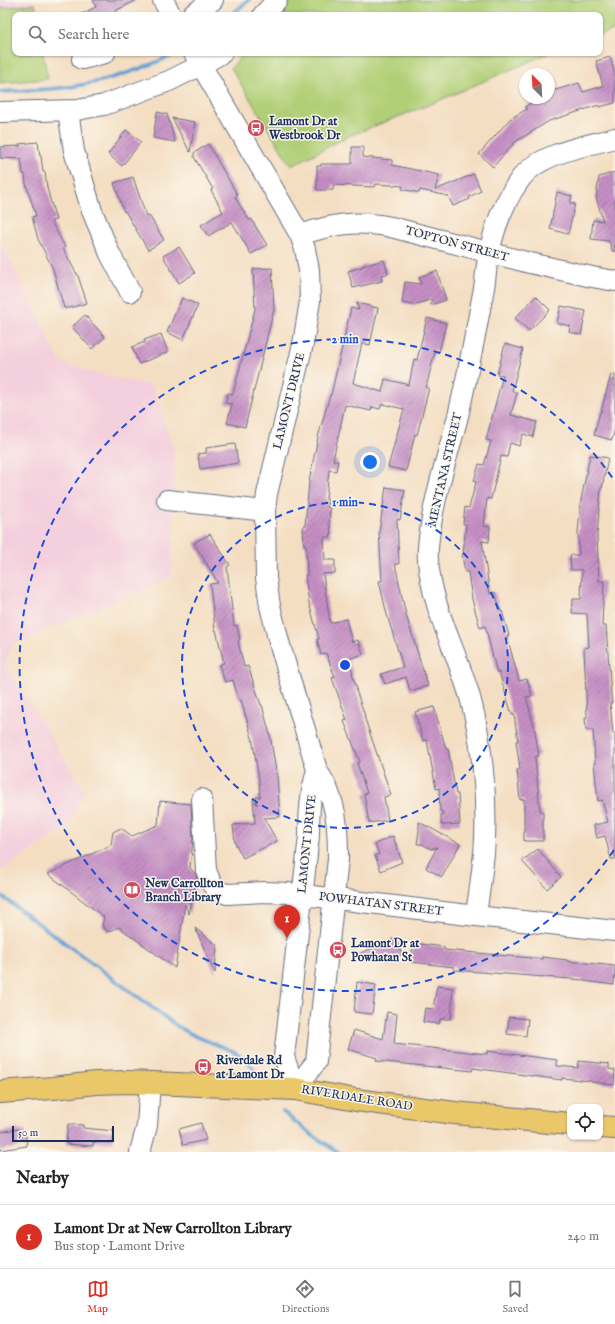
<!DOCTYPE html>
<html lang="en">
<head>
<meta charset="utf-8">
<style>
	:root { --surface:#fff; --page:#f6f6f6; --text:#222; --muted:#767676; --line:#e0e0e0; --accent:#d93025 }
	body { margin:0; font-family:"IM FELL English",serif; background:var(--page); color:var(--text) }
	.controls { position:absolute; right:12px; bottom:12px; display:grid; overflow:hidden; border-radius:8px; box-shadow:0 1px 3px #0004 }
	.controls button { width:36px; height:36px; display:grid; place-items:center; padding:0; border:0; border-bottom:1px solid var(--line); background:var(--surface); color:var(--text); font:20px sans-serif }
	.compass { position:absolute; left:519px; top:68px; width:36px; height:36px; border-radius:50%; background:var(--surface); box-shadow:0 1px 3px #0004; rotate:336deg }
	.scale { position:absolute; left:12px; bottom:10px; width:102px; box-sizing:border-box; padding-left:4px; border:2px solid #1b2f5e; border-top:0; font-size:11px; line-height:14px; white-space:nowrap; color:#1b2f5e; -webkit-text-stroke:3px #fbf7ec; paint-order:stroke }
	.you { position:absolute; left:370px; top:462px; width:14px; height:14px; margin:-10px; border:3px solid #fff; border-radius:50%; background:#1a73e8; box-shadow:0 0 0 6px #1a73e833 }
	.badge { display:grid; place-items:center; width:26px; height:26px; border-radius:50%; background:var(--accent); color:#fff; font-size:13px; font-weight:700 }
	.pin { position:absolute; translate:-50% -33px; filter:drop-shadow(0 1px 2px #0008) }
	.pin::after { content:''; position:absolute; top:21px; width:14px; height:12px; background:inherit; clip-path:polygon(0 0,100% 0,50% 100%) }
	.list { margin:0; padding:0; list-style:none }
	h2 { display:flex; justify-content:space-between; align-items:center; height:52px; margin:0; padding:0 16px; font-size:17px }
	h2 small { font-size:13px; font-weight:400; color:var(--muted) }
	.list li { display:grid; grid-template-columns:26px 1fr auto; gap:12px; align-items:center; box-sizing:border-box; height:64px; padding:0 16px; border-top:1px solid var(--line) }
	.list b { display:block; font-size:15px; white-space:nowrap }
	.list p { margin:0; font-size:13px; white-space:nowrap; color:var(--muted) }
	.list em { font-size:13px; font-style:normal; color:var(--muted) }
	.icon { flex:none; width:22px; height:22px; fill:none; stroke:currentColor; stroke-width:2; stroke-linecap:round; stroke-linejoin:round }
	.map { position:relative; flex:none; width:615px; height:1152px; overflow:hidden }
	.search { position:absolute; background:var(--surface); box-shadow:0 1px 3px #0004; left:12px; right:12px; top:12px; height:44px; display:flex; align-items:center; gap:10px; box-sizing:border-box; padding:0 14px; border-radius:8px; color:var(--muted); font-size:15px }
	.sheet { height:116px; background:var(--surface) }
	nav { display:flex; justify-content:space-around; align-items:center; box-sizing:border-box; height:56px; border-top:1px solid var(--line); background:var(--surface); font-size:11px; color:var(--muted) }
	nav a { display:grid; justify-items:center; gap:2px }
	nav .on { color:var(--accent) }
	.map>svg:first-child { display:block }
	.built { fill:#f4cfdd }
	.green { fill:#b0cf76; stroke:#667f6a }
	.lines { fill:none; stroke-linecap:round; stroke-linejoin:round }
	.stream { stroke:#62a1d4; stroke-width:4 }
	.building { fill:url(#building-hatch) }
	.minor-casing { stroke:#676c81; stroke-width:22 }
	.major-casing { stroke:#676c81; stroke-width:24 }
	.minor { stroke:#fff; stroke-width:20 }
	.major { stroke:#eac769; stroke-width:22 }
	.ring { fill:none; stroke:#1d4ed8; stroke-width:2; stroke-dasharray:7 5 }
	.labels { text-anchor:middle; dominant-baseline:central; stroke-width:3; stroke-linejoin:round; paint-order:stroke }
	.poi-label { font-size:12px; font-weight:bold; fill:#1b2f5e; stroke:#fbf7ec; text-anchor:start }
	.street-label { font-size:12px; fill:#1b2f5e; stroke:#fbf7ec }
	.centre { fill:#1d4ed8; stroke:#fbf7ec; stroke-width:2 }
	.ring-label { font-size:12px; text-anchor:middle; font-weight:bold; fill:#1d4ed8; stroke:#fbf7ec; stroke-width:3; stroke-linejoin:round; paint-order:stroke }
</style>
</head>
<body>
<div class="map">
<svg width="615" height="1152" viewBox="0 0 615 1152">
	<defs>
		<pattern id="building-hatch" width="6" height="6" patternUnits="userSpaceOnUse"><rect width="6" height="6" fill="#c68fc5"/><path d="M-1 1l2-2M0 6l6-6M5 7l2-2" fill="none" stroke="#a075a3"/></pattern>
	</defs>
	<rect width="100%" height="100%" fill="#fbf7ec"/>
	<filter id="ink" filterUnits="userSpaceOnUse"><feTurbulence type="fractalNoise" baseFrequency=".025" numOctaves="2"/><feDisplacementMap in="SourceGraphic" scale="8" xChannelSelector="R" yChannelSelector="G"/><feConvolveMatrix kernelMatrix="1 2 1 2 8 2 1 2 1" color-interpolation-filters="sRGB"/></filter>
	<filter id="wash" filterUnits="userSpaceOnUse"><feTurbulence type="fractalNoise" baseFrequency=".012" numOctaves="4" result="noise"/><feDisplacementMap in="SourceGraphic" scale="16" xChannelSelector="R" yChannelSelector="G"/><feGaussianBlur stdDeviation="0.9" result="paint"/><feColorMatrix in="noise" values="0 0 0 0 0 0 0 0 0 0 0 0 0 0 0 0 0 1.4 0 .05"/><feComposite in="paint" operator="in"/></filter>
	<g filter="url(#wash)">
		<rect width="100%" height="100%" fill="#f4dec2"/>
		<path class="built" d="M0,0h34l1,4 -35,4z
			M0,243l15,26 45,93 34,11 59,13 22,68 -3,123 -159,67 -8,20 80,128 -18,34 -67,45z"/>
		<path class="green" d="M292,0h323v30l-15,5v-20h-322z
			M35,4l2,11h-22v38h28l5,26 -48,4v-75z
			M244,53h305l-113,49 -87,34 -58,30 -60,-98z"/>
		<g class="lines">
			<path class="stream" d="M231,15l18,-15
				M0,92c25,-2 51,-2 76,-6 31,-5 68,-18 97,-31
				M0,895l177,131 18,10 38,15 13,8 8,11
				M283,1112l29,23 26,17"/>
		</g>
		<g id="blocks">
			<path class="building" d="M93,0h44l-22,11 1,4h-37l17,-8z
				M610,57l5,18v28l-16,4v-2l-50,16 -34,21 -22,25 -14,-13 31,-35 17,-10 -2,-2 14,-9h10v-6l30,-9 4,9 20,-6 -7,-25z
				M157,112l10,2 8,28 -22,-4z
				M172,118l23,4 -5,30z
				M126,130l15,12 -19,24 -14,-12z
				M38,142l2,14h1l2,16h2l2,16 9,32 -5,1 14,26 -2,1 13,25h1l10,30 -18,5h-5l-11,-39 -15,-30 -6,-22 4,-1 -10,-32 -1,-10h-2l-2,-15 -21,-1v-11l20,-1 -1,-2z
				M208,144l30,52 -3,1 14,23 2,-1 16,26 -16,9 -19,-32 -24,14 -7,-11 22,-13 -12,-22 2,-1 -19,-32v-4z
				M352,147h11v10l29,3v5l47,10 -4,15 39,-16 7,17 -12,6 1,2 -17,7 -5,-10 -28,-6 -1,3 -17,-4 1,-3 -27,-2 -1,3 -42,-2v5h-16v-24h4v-2h31z
				M615,172v79h-3l-3,-10 -18,-2 2,-19 10,1 -7,-24 3,-20z
				M133,177l13,39 3,-1 15,25 -16,10 -23,-39 -1,1 -10,-29z
				M557,192l15,4 -2,7 5,1 -7,30 -18,-5z
				M179,247l16,26 -16,10 -16,-27z
				M384,260l4,14 -7,1 1,6 -29,7 -5,-17 14,-4v-1z
				M272,268l2,41 -29,118 -18,-4 5,-19 -7,-1 3,-10 5,1 22,-85 -2,-40z
				M437,271l9,29 -15,5 1,-6 -18,6 -12,-2 3,-21 16,2 -2,-7z
				M536,296l14,14 -21,21 -14,-13z
				M182,298l16,7 -15,35 -16,-8z
				M357,303l21,5 -8,37 -8,-2 -9,40 29,9 3,-13 24,6 5,-26 3,1 10,-42 19,5 -7,29 -4,-1 -9,37h3l-12,47 -2,-1 -9,37 -18,-4 16,-58 -22,-5 -2,5 -8,-2 -1,4 -26,-6 -12,55 5,1 -2,10 -7,-1 -3,29 2,1 -1,7 3,1 -1,18h1l1,11h-7l1,23h10v13l-12,1 7,49 16,-4 6,23 6,-2 5,14 -15,5 5,14h-1l5,16 -1,1 9,26h-1l27,79 -7,2 4,23 -19,3 -5,-29 3,-1 -10,-30 3,-1 -16,-41 3,-1 -15,-42 3,-1 -9,-24 -5,2 -4,-16h2l-10,-36 -4,-28h2l-1,-30h-2l-1,-19h2l4,-44 9,-45 12,-42h1l20,-87 8,2z
				M561,306l25,5 -5,24 -12,-3 1,-6 -13,-3z
				M85,315l20,22 -13,12 -20,-22z
				M161,334l7,18 -29,12 -7,-17 13,-5 -1,-2z
				M505,344l18,5 -11,42 5,2 -6,22 26,7 -4,15 -10,-3 -4,12 -9,-3 -3,14 -6,-1 -10,43 -4,-1 -3,28 6,1 -1,15 -7,-1 8,53 5,-2 6,20 1,-1 7,25h-2l12,45 8,-2 5,17 -6,1 8,29 5,30 -4,1 5,54h3v30h-19v-42l-4,1 -3,-30 3,-1 -4,-28h2l-4,-27 -2,1 -13,-43 -2,1 -12,-47 -5,2 -8,-29 -4,-27h-3l-3,-17h1l3,-31h-3l2,-17 4,1 7,-26 -2,-1 5,-17 5,1 7,-24 -5,-1 17,-65 -6,-1z
				M611,374l4,1v53l-3,12 -18,-5 6,-23h1z
				M235,444l3,19 -38,6 -2,-15 8,-1v-5z
				M590,455l18,3 -6,30h-1l-4,47 2,46h5l-2,45h4l5,69 1,8h-2l3,31 2,-1v126h-4l-6,-23 -8,2 -3,-13 14,-3 -6,-22 -4,1 -4,-38h1l-2,-33h-7l-1,-12 2,-1 -3,-69 5,-1 -2,-33 -15,-1 1,-14h8l1,-29h-11l-1,-15h9l-1,-22 3,-33z
				M386,487l19,3 -5,30 -3,-1 2,45h-4l11,51 22,71 -18,5 -4,-14 -21,7 -4,-10 22,-7 -16,-52 -8,-34h3l-3,-49z
				M210,534l20,31 -3,2 7,59 3,-1 3,15 -2,1 6,26 4,-1 13,39h1l8,30 7,41 3,41 -16,1 13,23 -34,17 -8,-15 -2,-18 22,-2 -2,-24 4,6 -1,-8h4l-1,-17 -7,-42 -11,-38h-2l-6,-20 -8,2 -6,-17 5,-2 -8,-33h-1l-5,-46 8,-1 -24,-40z
				M434,707l12,42h2l8,45h2l2,30 -19,1v-10l2,-1 -1,-3h-2l-1,-23 -3,1 -9,-49 -4,1 -8,-29z
				M160,801l31,3 2,36 -3,28 5,5 2,6 -8,35 -4,-10 -10,64 -56,-41 -11,5 -6,-6 2,-9 -56,-43 63,-29 2,-13 8,-4 11,8 26,-11z
				M419,822l41,22 -18,33 -16,-9 11,-21 -6,2 -9,-5h-5l2,-13z
				M393,836l9,26 -21,9 -6,-15 4,-2 -4,-10z
				M538,849l23,28 -14,12 -25,-28z
				M195,928l22,17 -2,28z
				M395,938l7,16 -12,6 -35,-4 31,-15v2z
				M413,943l31,4v3l98,9v-2l25,3v1l48,5 -1,19 -30,-4v-1l-130,-10v-3l-43,-5z
				M357,982l19,3 -4,29 -18,-2z
				M437,986l16,2 -2,31h-11l-1,5 -16,-2 2,-14 8,1z
				M387,1012l10,2 -3,30 93,10 1,-3 69,9v6l21,2 1,-7 30,3v5l6,1 -1,15 -23,-3v-1l-29,-3v2l-89,-12 -1,3 -96,-10 1,-3 -29,-9 6,-19 29,9z
				M509,1017l19,2 -2,17 -19,-2z
				M201,1123l5,17 -23,5 -4,-16z
				M68,1124l15,1v3l31,3 -1,12 -20,-1v4l-27,-2z
				M18,1129l1,2 6,-1 2,16 -27,4v-18z"/>
		</g>
	</g>
	<g filter="url(#ink)">
		<use href="#blocks" fill-opacity="0" stroke="#676c81" stroke-width="1"/>
		<g class="lines">
			<defs>
				<path id="minor" d="M163,0l8,15
					M192,15l21,-15
					M263,15l14,-15
					M194,53l106,182 5,14 4,21 1,31 -7,43 -36,150 -2,17 1,67 4,28 9,36 38,128c20,30 21,55 21,89l-22,203 -21,27
					M82,59l23,-6
					M68,111l6,40 18,60 18,43 20,38
					M0,112l77,-2 27,-5 65,-24 32,-16 21,-12
					M300,235c33,-11 56,-15 91,-8l139,36 62,14 23,4
					M167,500l98,11
					M202,799l4,71 5,13 4,5 4,3 8,3 38,-2 23,1 188,23 139,15
					M476,916c3,-26 8,-52 9,-78 2,-44 -3,-95 -14,-137 -13,-48 -39,-91 -43,-141 -1,-11 1,-24 3,-35 5,-37 18,-73 27,-109 10,-42 18,-85 26,-128 2,-11 2,-23 5,-34 5,-26 16,-54 32,-76 19,-25 65,-32 94,-40
					M295,1089l-11,-32 25,-221c0,-25 1,-41 8,-66
					M140,1152l7,-26 3,-43"/>
				<path id="major" d="M0,1092l53,-4 43,-5 32,-1 167,7 61,11 99,13 115,11
					M600,1127l15,1"/>
			</defs>
			<use href="#minor" class="minor-casing"/>
			<use href="#major" class="major-casing"/>
			<use href="#minor" class="minor"/>
			<use href="#major" class="major"/>
		</g>
	</g>
	<g class="ring">
		<circle cx="345" cy="665" r="163"/>
		<path d="M614 850A326 326 0 1 1 614 480"/>
	</g>
	<defs>
		<symbol id="bus-disc" viewBox="-11 -11 22 22"><circle r="9.5" fill="#d1495b" stroke="#fbf7ec"/><path d="M-5-6H5V4H4V6H2V4H-2V6H-4V4H-5ZM-3.5-4V0h7V-4ZM-3.5 1.2v1.5H-2V1.2ZM2 1.2v1.5H3.5V1.2Z" fill="#fff"/></symbol>
		<symbol id="library-disc" viewBox="-11 -11 22 22"><circle r="9.5" fill="#d1495b" stroke="#fbf7ec"/><path d="M-6-4Q-3-5.5-.7-3.5V5Q-3 3-6 4ZM6-4Q3-5.5 .7-3.5V5Q3 3 6 4Z" fill="#fff"/></symbol>
	</defs>
	<g fill-rule="evenodd">
		<use href="#bus-disc" x="246" y="118" width="20" height="20"/>
		<use href="#library-disc" x="122" y="880" width="20" height="20"/>
		<use href="#bus-disc" x="328" y="940" width="20" height="20"/>
		<use href="#bus-disc" x="193" y="1057" width="20" height="20"/>
	</g>
	<g class="labels">
		<g class="poi-label">
			<text x="269" y="121">Lamont Dr at<tspan x="269" dy="14">Westbrook Dr</tspan></text>
			<text x="145" y="883">New Carrollton<tspan x="145" dy="14">Branch Library</tspan></text>
			<text x="351" y="943">Lamont Dr at<tspan x="351" dy="14">Powhatan St</tspan></text>
			<text x="216" y="1060">Riverdale Rd<tspan x="216" dy="14">at Lamont Dr</tspan></text>
		</g>
		<g class="street-label">
			<text transform="translate(457 244) rotate(15)">TOPTON STREET</text>
			<text transform="translate(289 401) rotate(-76)">LAMONT DRIVE</text>
			<text transform="translate(445 470) rotate(-77)">MENTANA STREET</text>
			<text transform="translate(307 844) rotate(-84)">LAMONT DRIVE</text>
			<text transform="translate(381 904) rotate(7)">POWHATAN STREET</text>
			<text transform="translate(357 1098) rotate(9)">RIVERDALE ROAD</text>
		</g>
	</g>
	<circle cx="345" cy="665" r="6" class="centre"/>
	<g class="ring-label">
		<text x="345" y="343">2 min</text>
		<text x="345" y="506">1 min</text>
	</g>
</svg>
<div class="controls">
<button><svg class="icon" aria-label="locate" viewBox="0 0 24 24"><circle cx="12" cy="12" r="6"/><path d="M12 2v4M12 18v4M2 12h4M18 12h4"/></svg></button>
</div>
<svg class="compass" viewBox="-18 -18 36 36"><path d="M0-13l5 13h-10z" fill="#e53935"/><path d="M0 13l5-13h-10z" fill="#767676"/></svg>
<div class="scale">50 m</div>
<div class="you"></div>
<div class="pin badge" style="left:287px;top:938px">1</div>
<div class="search"><svg class="icon" aria-label="search" viewBox="0 0 24 24"><circle cx="10" cy="10" r="6"/><path d="M15 15l6 6"/></svg>Search here</div>
</div>
<section class="sheet">
<h2>Nearby<small></small></h2>
<ul class="list">
<li><span class="badge">1</span><div><b>Lamont Dr at New Carrollton Library</b><p>Bus stop · Lamont Drive</p></div><em>240 m</em></li>
</ul>
</section>
<nav>
<a class="on"><svg class="icon" aria-label="map" viewBox="0 0 24 24"><path d="M3 6l6-2 6 2 6-2v14l-6 2-6-2-6 2zM9 4v14M15 6v14"/></svg>Map</a>
<a><svg class="icon" aria-label="directions" viewBox="0 0 24 24"><path d="M12 3l9 9-9 9-9-9zM9 14v-3h6M13 9l2 2-2 2"/></svg>Directions</a>
<a><svg class="icon" aria-label="saved" viewBox="0 0 24 24"><path d="M7 4h10v16l-5-4-5 4z"/></svg>Saved</a>
</nav>
</body>
</html>
